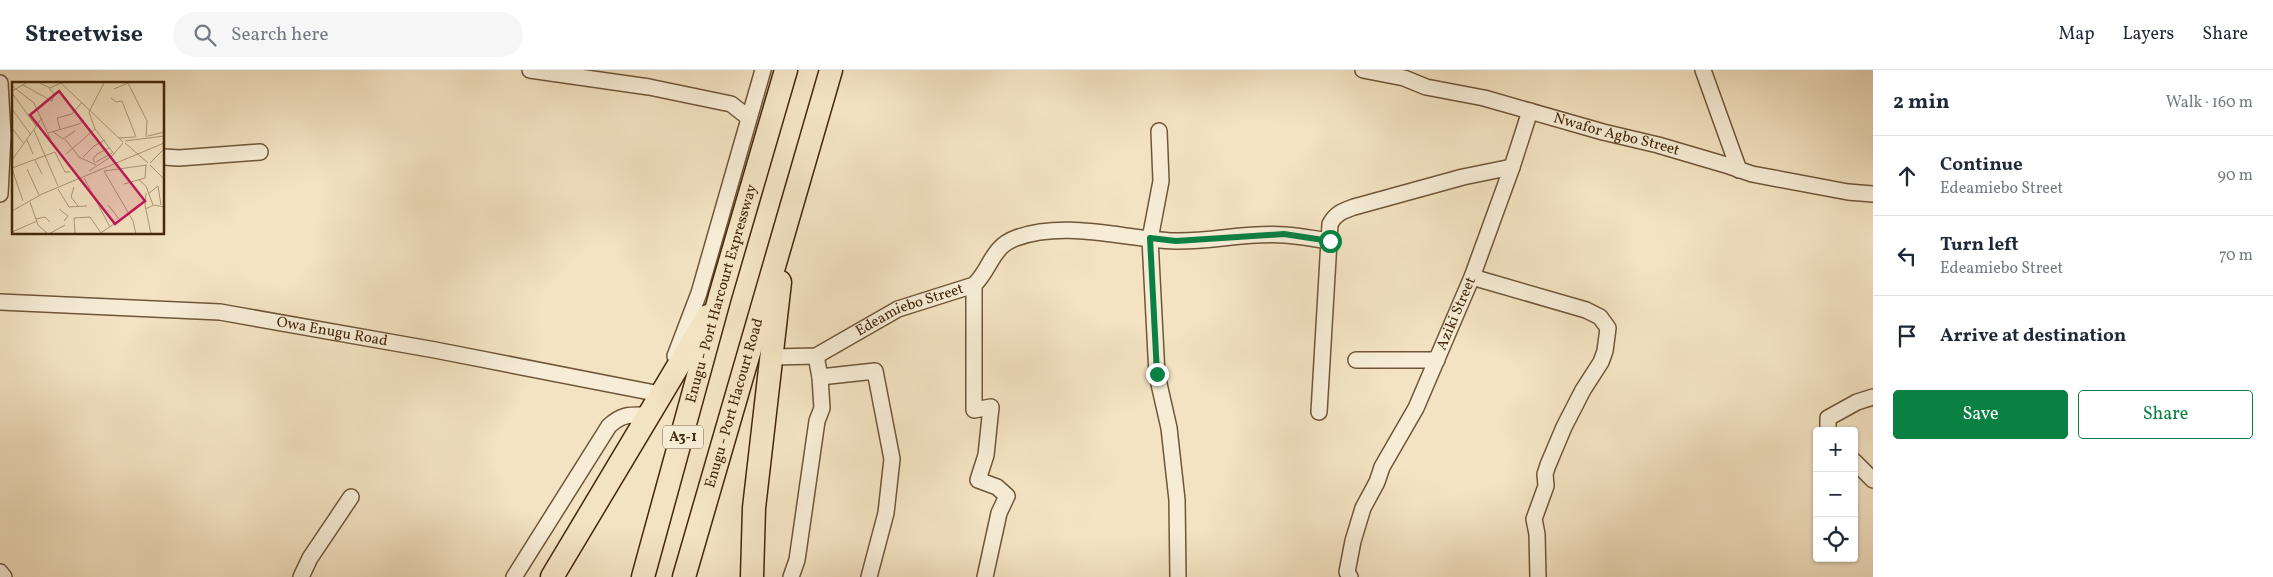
<!DOCTYPE html>
<html lang="en">
<head>
<meta charset="utf-8">
<style>
	:root { --surface:#fff; --page:#f6f6f7; --text:#1f2937; --muted:#747a83; --line:#e0e1e3; --accent:#0b8043 }
	body { margin:0; font-family:Vollkorn,serif; background:var(--page); color:var(--text) }
	.controls { position:absolute; right:15px; bottom:15px; display:grid; overflow:hidden; border-radius:5px; box-shadow:0 1px 4px #0004 }
	.controls button { width:45px; height:45px; display:grid; place-items:center; padding:0; border:0; border-bottom:1px solid var(--line); background:var(--surface); color:var(--text); font:25px sans-serif }
	.stop { position:absolute; width:15px; height:15px; margin:-11px; border:4px solid #0b8043; border-radius:50%; background:#fff }
	.stop.end { background:#0b8043; border-color:#fff; box-shadow:0 1px 5px #0008 }
	.list { margin:0; padding:0; list-style:none }
	h2 { display:flex; justify-content:space-between; align-items:center; height:65px; margin:0; padding:0 20px; font-size:21px }
	h2 small { font-size:16px; font-weight:400; color:var(--muted) }
	.list li { display:grid; grid-template-columns:32px 1fr auto; gap:15px; align-items:center; box-sizing:border-box; height:80px; padding:0 20px; border-top:1px solid var(--line) }
	.list b { display:block; font-size:19px; white-space:nowrap }
	.list p { margin:0; font-size:16px; white-space:nowrap; color:var(--muted) }
	.list em { font-size:16px; font-style:normal; color:var(--muted) }
	.actions { display:flex; gap:10px; padding:15px 20px }
	.actions a { flex:1; padding:11px 0; border:1px solid var(--accent); border-radius:5px; text-align:center; font-size:18px; color:var(--accent) }
	.actions .main { background:var(--accent); color:#fff }
	.icon { flex:none; width:28px; height:28px; fill:none; stroke:currentColor; stroke-width:2; stroke-linecap:round; stroke-linejoin:round }
	.map { position:relative; flex:none; width:1873px; height:507px; overflow:hidden }
	header { display:flex; align-items:center; gap:30px; box-sizing:border-box; height:70px; padding:0 25px; background:var(--surface); border-bottom:1px solid var(--line) }
	header strong { font-size:24px }
	nav { display:flex; gap:28px; margin-inline-start:auto; font-size:18px }
	.search { width:350px; height:45px; background:var(--page); display:flex; align-items:center; gap:12px; box-sizing:border-box; padding:0 18px; border-radius:28px; color:var(--muted); font-size:19px }
	main { display:flex }
	aside { flex:1; background:var(--surface) }
	.map>svg:first-child { display:block }
	.lines { fill:none; stroke-linecap:round; stroke-linejoin:round }
	.minor-casing { stroke:#705638; stroke-width:18 }
	.highway-casing { stroke:#44270a; stroke-width:25 }
	.minor { stroke:#f7edd7; stroke-width:15 }
	.highway { stroke:#f3e3c2; stroke-width:22 }
	.route { stroke:#0b8043; stroke-width:6 }
	.labels { text-anchor:middle; dominant-baseline:central; stroke-width:5; stroke-linejoin:round; paint-order:stroke }
	.shield { fill:#f7edd7; stroke:#7a6248; stroke-width:1 }
	.shield-label { font-size:14px; font-weight:bold; fill:#44270a }
	.street-label { font-size:15px; fill:#44270a; stroke:#f7edd7 }
	.inset-road { fill:none; stroke:#ad9878; stroke-width:1 }
	.view { fill:#c2185b; fill-opacity:0.15; stroke:#c2185b; stroke-width:2.5 }
	.inset-edge { fill:none; stroke:#44270a; stroke-width:2.5 }
</style>
</head>
<body>
<header>
<strong>Streetwise</strong>
<div class="search"><svg class="icon" aria-label="search" viewBox="0 0 24 24"><circle cx="10" cy="10" r="6"/><path d="M15 15l6 6"/></svg>Search here</div>
<nav><a>Map</a><a>Layers</a><a>Share</a></nav>
</header>
<main>
<div class="map">
<svg width="1873" height="507" viewBox="0 0 1873 507">
	<rect width="100%" height="100%" fill="#f3e3c2"/>
	<filter id="stains"><feTurbulence type="fractalNoise" baseFrequency=".004" numOctaves="4"/><feColorMatrix values="0 0 0 0 .2 0 0 0 0 .09 0 0 0 0 .02 0 0 0 .5 -.17"/></filter>
	<radialGradient id="worn" r=".72"><stop offset=".6" stop-color="#630" stop-opacity="0"/><stop offset="1" stop-color="#630" stop-opacity=".3"/></radialGradient>
	<g class="lines">
		<defs>
			<g id="minor">
				<path d="M530,0l119,17 82,17 18,14"/>
				<path id="s1" d="M1363,0l41,8 22,9 58,11 119,34 55,13 68,20 26,9 96,18 25,2"/>
				<path d="M1703,0l36,100"/>
				<path d="M0,13l3,52 -3,59"/>
				<path d="M1159,61l2,50 -11,58 7,136 12,53 8,72 1,77"/>
				<path d="M164,87l15,1 81,-6"/>
				<path d="M1472,207l114,33 14,7 8,11 -3,23 -4,11 -18,28 -19,37 -16,38 -3,9 1,12 -12,33 3,15 1,43"/>
				<path d="M974,215v125l17,-3 -5,48 -8,25 19,7 10,9 -8,17 -14,64"/>
				<path id="s2" d="M0,232l220,10 215,38 225,44 3,-7"/>
				<path d="M675,286l24,-63 64,-223"/>
				<path d="M816,286l4,21 55,-6 17,88 -6,54 -17,64"/>
				<path id="s3" d="M773,287l43,-1 82,-47 76,-24c17,-16 17,-38 42,-47 50,-18 107,1 159,3 36,1 73,-9 110,-6 15,1 30,4 45,6"/>
				<path d="M1356,290h81"/>
				<path d="M1319,342l11,-188c6,-11 13,-13 24,-17l109,-30 49,-10"/>
				<path d="M1828,361v-13l29,-16 16,-5"/>
				<path d="M1854,391l19,19"/>
				<path d="M0,502l4,5"/>
				<path d="M301,507l9,-19 41,-61"/>
				<path d="M514,507l95,-151c14,-13 22,-11 40,-11"/>
				<path d="M791,507l6,-17 20,-139 5,-13 -2,-31"/>
				<path id="s4" d="M1350,507l-3,-5 6,-31 10,-33 14,-26 5,-15 34,-59 56,-131 40,-110 18,-56"/>
			</g>
			<g id="highway">
				<path d="M552,507l156,-261"/>
				<path id="s5" d="M643,507l77,-281 66,-226"/>
				<path id="s6" d="M684,507l147,-507"/>
				<path d="M752,507l2,-69 26,-226"/>
			</g>
		</defs>
		<use href="#minor" class="minor-casing"/>
		<use href="#highway" class="highway-casing"/>
		<use href="#minor" class="minor"/>
		<use href="#highway" class="highway"/>
	</g>
	<g class="lines">
		<path class="route" d="M1157,304l-7,-136 26,3 108,-7 46,7"/>
	</g>
	<g class="labels">
		<rect class="shield" x="663" y="355.5" width="40" height="23" rx="4"/>
		<g class="shield-label">
			<text x="683" y="367">A3-1</text>
		</g>
		<g class="street-label">
			<text stroke="none"><textPath href="#s1" startOffset="262">Nwafor Agbo Street</textPath></text>
			<text stroke="none"><textPath href="#s5" startOffset="294">Enugu - Port Harcourt Expressway</textPath></text>
			<text stroke="none"><textPath href="#s3" startOffset="148">Edeamiebo Street</textPath></text>
			<text stroke="none"><textPath href="#s4" startOffset="288">Aziki Street</textPath></text>
			<text stroke="none"><textPath href="#s2" startOffset="334">Owa Enugu Road</textPath></text>
			<text stroke="none"><textPath href="#s6" startOffset="181">Enugu - Port Hacourt Road</textPath></text>
		</g>
	</g>
	<g transform="translate(12 12)">
		<rect width="152" height="152" fill="#f3e3c2"/>
		<path class="inset-road" d="M28,1l10,5 11,-5M49,1l62,59M92,1l-15,29 6,17 19,25M116,1l19,38 -1,16M11,3l29,16 2,-7 -5,-6M0,4l22,17 19,42M102,7l14,-6M0,9l14,-8M0,11l24,33M99,16l5,4 6,-1 14,36M0,27l19,26M0,46l12,16M48,47l-3,-11 15,-4 10,-12M22,48l24,56M40,49l11,8 12,-8M36,51l31,-9 5,-4M136,54l16,-4M107,56l16,-1M53,57l14,18 17,8M15,58l6,14M113,59l39,-5M113,61l23,20M54,72l29,-25M71,75l11,-11 11,-6M0,78l30,-42M23,78l7,14M84,80l16,-9M83,81l-2,-4 4,-5 12,-6M138,81l14,-14M138,83l14,14M0,86l43,-16 10,20h5M0,87l11,32M15,87l12,26M77,89l23,-15 11,-13M92,89l29,50 3,13M92,89l43,-6M72,96l26,49M127,98l7,6 7,19M112,102l21,-6 1,-13M62,105l-3,10 7,9M46,107l11,18 18,-1M134,111l-1,12 6,29M136,112l10,-8 3,19M18,120l8,23 10,9M96,123l12,15M47,127l9,7 -4,5M133,127l9,-4 10,2M0,129l30,-17 122,-51M24,137l9,-2 5,5M0,150l25,-11M37,152l16,-9M63,152l-1,-16 16,-1 11,16M87,152l30,-20"/>
		<path class="view" d="M47,9l86,110 -30,23 -85,-109z"/>
		<rect width="152" height="152" class="inset-edge"/>
	</g>
	<rect width="100%" height="100%" filter="url(#stains)"/>
	<rect width="100%" height="100%" fill="url(#worn)"/>
</svg>
<div class="controls">
<button>+</button>
<button>−</button>
<button><svg class="icon" aria-label="locate" viewBox="0 0 24 24"><circle cx="12" cy="12" r="6"/><path d="M12 2v4M12 18v4M2 12h4M18 12h4"/></svg></button>
</div>
<div class="stop" style="left:1330px;top:171px"></div>
<div class="stop end" style="left:1157px;top:304px"></div>
</div>
<aside>
<h2>2 min<small>Walk · 160 m</small></h2>
<ul class="list">
<li><svg class="icon" aria-label="ahead" viewBox="0 0 24 24"><path d="M12 20V5M6 11l6-6 6 6"/></svg><div><b>Continue</b><p>Edeamiebo Street</p></div><em>90 m</em></li>
<li><svg class="icon" aria-label="left" viewBox="0 0 24 24"><path d="M17 20v-9H6M10 6l-5 5 5 5"/></svg><div><b>Turn left</b><p>Edeamiebo Street</p></div><em>70 m</em></li>
<li><svg class="icon" aria-label="arrive" viewBox="0 0 24 24"><path d="M6 21V4h12l-3 4 3 4H6"/></svg><div><b>Arrive at destination</b></div></li>
</ul>
<div class="actions"><a class="main">Save</a><a>Share</a></div>
</aside>
</main>
</body>
</html>
